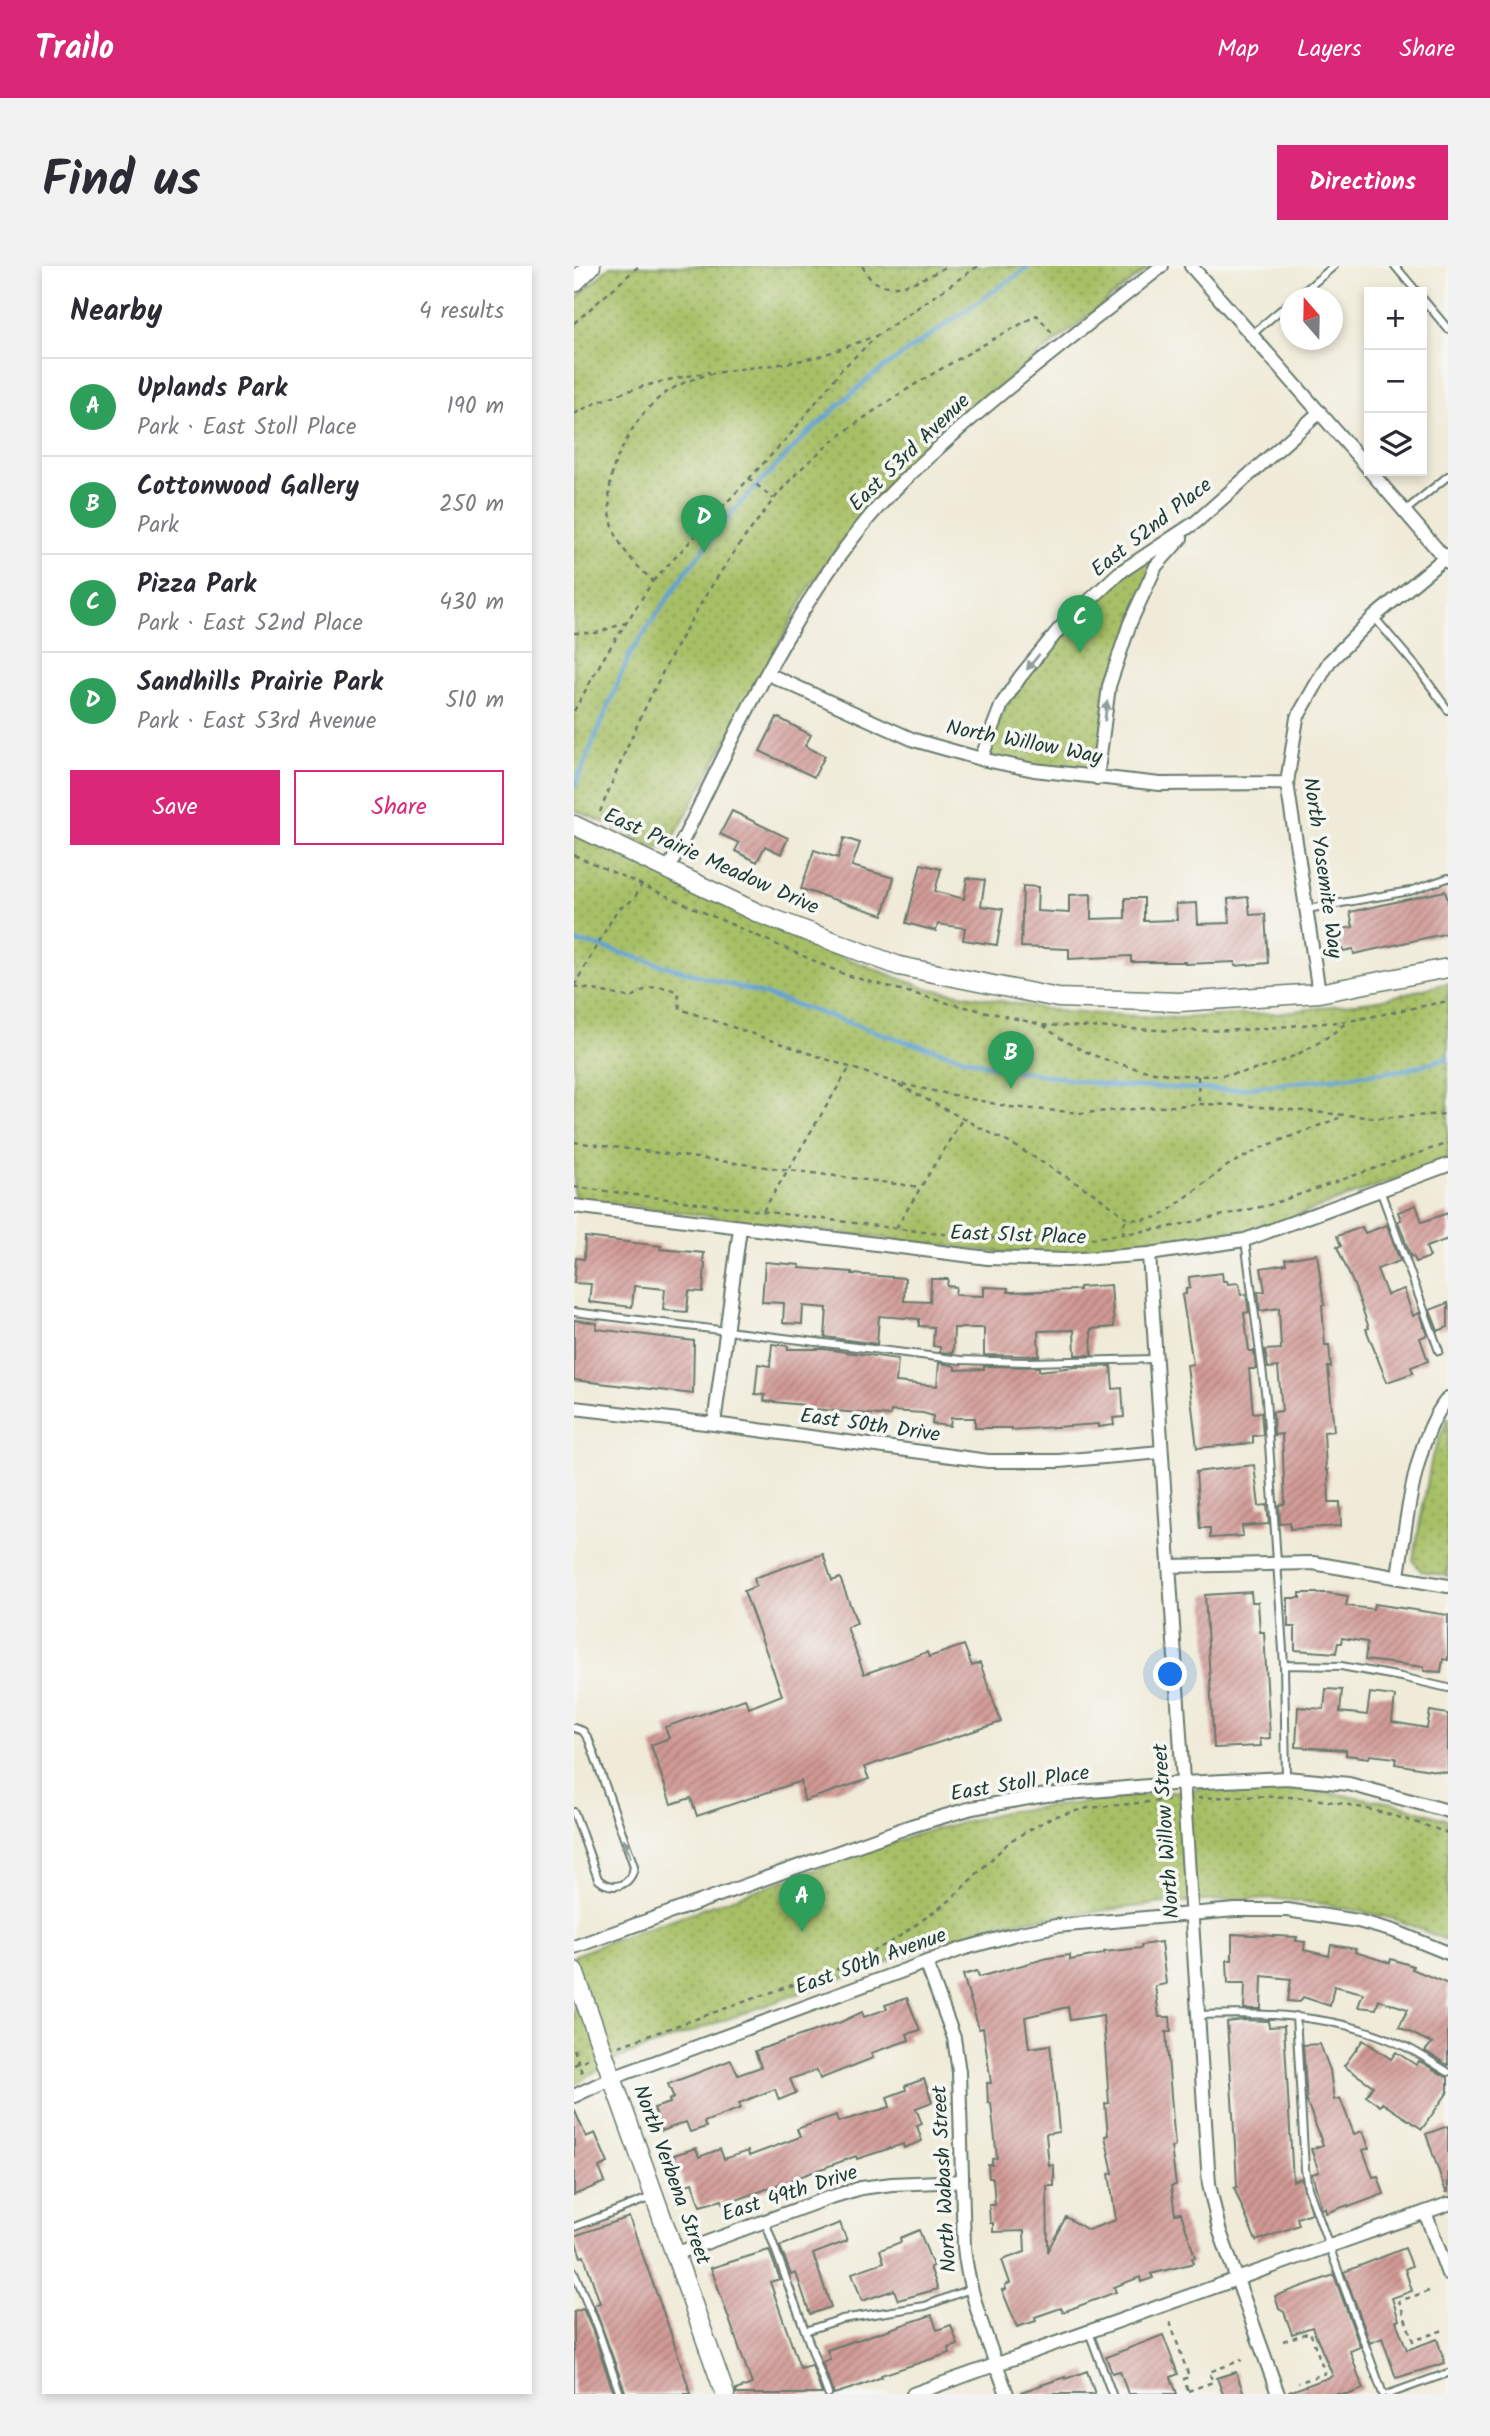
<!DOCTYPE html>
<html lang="en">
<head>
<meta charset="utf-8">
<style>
	:root { --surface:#fff; --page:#f2f2f3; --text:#2b2b33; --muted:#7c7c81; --line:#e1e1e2; --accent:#db2777 }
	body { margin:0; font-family:Kalam,sans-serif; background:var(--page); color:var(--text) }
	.controls { position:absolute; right:21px; top:21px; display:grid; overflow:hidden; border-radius:0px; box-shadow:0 4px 10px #0003 }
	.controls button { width:63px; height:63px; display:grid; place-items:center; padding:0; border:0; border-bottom:2px solid var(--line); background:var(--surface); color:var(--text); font:35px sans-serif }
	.compass { position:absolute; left:706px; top:21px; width:63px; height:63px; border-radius:50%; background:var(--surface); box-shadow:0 4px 10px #0003; rotate:340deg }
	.you { position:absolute; left:597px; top:1409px; width:24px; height:24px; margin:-18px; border:5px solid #fff; border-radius:50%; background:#1a73e8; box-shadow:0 0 0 10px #1a73e833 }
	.badge { display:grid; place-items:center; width:46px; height:46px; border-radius:50%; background:var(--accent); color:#fff; font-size:23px; font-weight:700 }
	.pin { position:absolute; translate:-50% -58px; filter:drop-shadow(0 2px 4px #0008) }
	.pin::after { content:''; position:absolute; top:37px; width:24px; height:21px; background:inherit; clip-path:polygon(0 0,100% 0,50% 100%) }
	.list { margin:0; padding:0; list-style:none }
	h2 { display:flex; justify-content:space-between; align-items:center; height:91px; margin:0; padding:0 28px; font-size:30px }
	h2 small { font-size:23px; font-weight:400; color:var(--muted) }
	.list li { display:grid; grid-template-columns:46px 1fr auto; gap:21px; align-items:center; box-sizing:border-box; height:98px; padding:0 28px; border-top:2px solid var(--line) }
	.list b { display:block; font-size:26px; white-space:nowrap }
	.list p { margin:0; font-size:23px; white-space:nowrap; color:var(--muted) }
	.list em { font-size:23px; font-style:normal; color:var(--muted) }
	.actions { display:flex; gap:14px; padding:21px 28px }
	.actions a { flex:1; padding:16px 0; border:2px solid var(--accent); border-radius:0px; text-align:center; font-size:24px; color:var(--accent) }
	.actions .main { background:var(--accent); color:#fff }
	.icon { flex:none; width:38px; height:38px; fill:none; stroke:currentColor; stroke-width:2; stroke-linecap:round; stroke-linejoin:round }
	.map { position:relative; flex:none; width:874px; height:2128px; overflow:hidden; border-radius:0px }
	header { display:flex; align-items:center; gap:42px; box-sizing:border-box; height:98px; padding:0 35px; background:var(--accent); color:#fff }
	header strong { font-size:33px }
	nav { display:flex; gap:38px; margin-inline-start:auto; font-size:24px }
	.intro { display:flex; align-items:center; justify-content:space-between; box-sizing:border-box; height:168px; padding:0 42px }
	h1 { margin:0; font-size:49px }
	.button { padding:18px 32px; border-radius:0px; background:var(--accent); color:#fff; font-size:24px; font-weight:700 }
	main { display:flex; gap:42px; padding:0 42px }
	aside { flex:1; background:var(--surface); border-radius:0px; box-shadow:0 4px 10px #0003 }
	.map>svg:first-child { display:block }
	.grass { fill:url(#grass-dots); stroke:#637e4d; stroke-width:2 }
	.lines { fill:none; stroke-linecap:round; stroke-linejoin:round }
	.stream { stroke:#60a1d3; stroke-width:4.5 }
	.building { fill:url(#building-hatch); fill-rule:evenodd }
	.lane-casing { stroke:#687a6d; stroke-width:10 }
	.street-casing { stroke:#687a6d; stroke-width:16 }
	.secondary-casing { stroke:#687a6d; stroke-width:21 }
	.path { stroke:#687a6d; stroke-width:2.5; stroke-dasharray:5 5; stroke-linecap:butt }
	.lane { stroke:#fff; stroke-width:6 }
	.street { stroke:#fff; stroke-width:12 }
	.secondary { stroke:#fff; stroke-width:18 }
	.oneway { fill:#8f9e9a }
	.labels { text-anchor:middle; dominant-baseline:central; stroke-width:7; stroke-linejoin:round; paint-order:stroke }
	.street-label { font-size:21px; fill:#1f3d34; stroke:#f6f6f2 }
</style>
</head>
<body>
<header>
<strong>Trailo</strong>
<nav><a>Map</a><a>Layers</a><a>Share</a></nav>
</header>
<div class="intro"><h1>Find us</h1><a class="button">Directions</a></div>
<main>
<aside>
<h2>Nearby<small>4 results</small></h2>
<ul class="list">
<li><span class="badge" style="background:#2e9e5b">A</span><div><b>Uplands Park</b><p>Park · East Stoll Place</p></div><em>190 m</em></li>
<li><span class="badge" style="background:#2e9e5b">B</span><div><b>Cottonwood Gallery</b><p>Park</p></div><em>250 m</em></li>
<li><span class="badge" style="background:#2e9e5b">C</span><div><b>Pizza Park</b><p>Park · East 52nd Place</p></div><em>430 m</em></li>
<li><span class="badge" style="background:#2e9e5b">D</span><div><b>Sandhills Prairie Park</b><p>Park · East 53rd Avenue</p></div><em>510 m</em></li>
</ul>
<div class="actions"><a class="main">Save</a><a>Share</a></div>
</aside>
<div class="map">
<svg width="874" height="2128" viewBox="0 0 874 2128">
	<defs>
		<pattern id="grass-dots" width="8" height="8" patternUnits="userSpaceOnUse" patternTransform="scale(1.75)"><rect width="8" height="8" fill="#a7c066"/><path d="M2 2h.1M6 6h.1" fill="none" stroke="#879d55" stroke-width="1.8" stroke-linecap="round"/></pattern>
		<pattern id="building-hatch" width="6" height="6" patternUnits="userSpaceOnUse" patternTransform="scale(1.75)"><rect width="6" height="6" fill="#d19995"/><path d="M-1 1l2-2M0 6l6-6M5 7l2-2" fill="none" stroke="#a97e7a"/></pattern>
	</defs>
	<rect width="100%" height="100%" fill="#f6f6f2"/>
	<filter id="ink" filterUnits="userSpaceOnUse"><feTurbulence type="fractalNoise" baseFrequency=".0143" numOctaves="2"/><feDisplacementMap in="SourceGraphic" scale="14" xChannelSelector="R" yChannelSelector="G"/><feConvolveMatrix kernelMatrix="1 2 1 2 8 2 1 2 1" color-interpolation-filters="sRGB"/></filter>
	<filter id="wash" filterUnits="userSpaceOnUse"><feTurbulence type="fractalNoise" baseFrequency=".00686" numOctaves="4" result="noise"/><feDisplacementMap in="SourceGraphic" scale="28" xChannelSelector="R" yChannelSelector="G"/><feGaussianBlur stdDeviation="1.57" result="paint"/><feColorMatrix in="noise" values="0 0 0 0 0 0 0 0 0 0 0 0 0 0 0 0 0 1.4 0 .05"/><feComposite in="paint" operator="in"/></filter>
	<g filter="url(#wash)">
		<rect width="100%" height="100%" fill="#f0ebd8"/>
		<path class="grass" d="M36,0h541l-169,134 -68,60 -54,57 -51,71 -137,253 -10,7 -14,-2 -23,-15 -51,-21v-509z
			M622,256l-40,44 -47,120 -12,92 -116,-19 39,-82 99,-104z
			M0,570l36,14 188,90 127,48 139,24 111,6 102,-5 102,-13 69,-17v176l-208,78 -88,12 -74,6 -72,-2 -225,-27 -207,-28z
			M874,1151v159l-27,-5 -8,-11 19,-103z
			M712,1520l108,17 54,17v121l-53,-22 -70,-15 -54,-6 -107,5 -170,21 -373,133 -47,27v-128l30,-13 316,-110 83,-21 201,-24z"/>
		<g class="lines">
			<path class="stream" d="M0,522l56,-134 55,-81 51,-65 68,-71 65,-59 161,-112
				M0,676l20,3 175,51 129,43 98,28 116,19 114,4 178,-20 44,-12"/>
		</g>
		<g id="blocks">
			<path class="building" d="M203,451l34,18 -6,11 20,10 -11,21 -54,-26z
				M158,545l56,27 -7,16 -16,-8 -8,16 -22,-11 4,-8 -19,-9z
				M270,572l16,5 -8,23 42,12 -11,37 -82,-26 13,-39 24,8z
				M347,598l20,5 -6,22 29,8 3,-21 18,2 -4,26 22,3 -6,36 -34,-5 2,-12 -27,-4 -2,7 -30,-8z
				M449,620l15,1 -1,24 32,2v-18l22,-1v25l34,-1v-20h19v23l33,-1 -1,-16 21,-1 1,21 32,-1 -2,-24 20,-2 2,18 15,-1 3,49 -33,3v-4l-50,2v-2h-54v-6l-62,3v-10l-48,-2z
				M871,625l3,10v32l-94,21 -1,-5 -10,2 -4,-21 14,-3 -3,-15z
				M842,939l6,17 26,-9v26l-22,8 4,10 -14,5 -3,-6 -2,1 -13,-36 3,-1 -3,-8z
				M813,959l13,36 -23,8 10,26 17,-6 9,27 6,-3 8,22 -7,3 8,23 -17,6 2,6 -26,9 -21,-53 3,-1 -15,-43 -17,-38 4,-1 -4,-10 25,-9 3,6z
				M11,971l76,9 -1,3 44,4 -1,9 2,1 -2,29 -14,-1 -2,21 -24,-2 2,-21 -31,-3 -2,21 -43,-5 2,-18 -17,-1 2,-25 8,1z
				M743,988l7,51h-2l3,40h4l2,22h-3l6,64 -10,1 2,39 2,-1 1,32h11l1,24 -51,3v-6l-10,1 -1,-19 6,-1 -3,-70 -8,1 -1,-23 9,-1 -4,-44 -10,1 -3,-18 16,-1 -2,-41 -19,3 -2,-19 7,-1 -4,-23 25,-4 -1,-5z
				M191,996l35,3v3l52,4v2l53,4 -1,23 26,1 1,-23h17l-1,7 9,1 -1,8 29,1v-9l24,1v4l71,-2v-3l32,-2 3,42 -23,2 1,26h-17l-1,-25 -36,1 1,25 -55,-1v-27h-30l-1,25 -13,-1v-5l-7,-1 1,-19 -15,-1v-7l-40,-3 -2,28 -52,-7 2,-29 -24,-2 -1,18 -19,-1 1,-20 -22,-1z
				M648,1007l1,8h4l1,3 11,-1 2,12 5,-1 3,18 -5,1 5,38h5l2,18h-7l4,44 8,-1 2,23 -10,1v7l-56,5 -10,-83 6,-1 -11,-69 4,-1v-5l4,-1 -1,-11z
				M874,1037v24l-10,4 -8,-21z
				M0,1054l23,3 -1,6 98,12 -1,53 -119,-14z
				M198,1078l16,2v3h36l74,10 -2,23 41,4 2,-23 13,2 3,2v3l29,-1v-3l55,1v4l37,-4 35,-1 2,23 9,-1 2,29 -11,1 1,7 -16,2v-3l-86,6v-2h-37v-10h-24l-1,8 -18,-2 1,-8 -10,-3 -32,-2 -1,5 -86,-8v-3l-40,-4 1,-6 -10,-1 3,-30 12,2z
				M680,1199l5,41 8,-1 2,19 -27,2 1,10 -33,2v-10h-10l-4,-56z
				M249,1288l9,27 8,-3 17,45 -10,4 17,47 63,-22 2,5 35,-12 8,21 8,-3 21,59 -137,45 5,12 -65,22 -3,-20 -104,35 -6,-18 -20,6 -20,-59 18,-7 -4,-11 80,-28 4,9 33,-13 -38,-104 12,-5 -2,-8z
				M677,1326l1,10h6l2,30h4l6,106 -10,1 1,7 -47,2 -9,-153z
				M726,1327h28l20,3 -2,10 27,3 1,-5 74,11v45l-5,-1 -2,13 -17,-1v-4l-59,-7 2,-18 -25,-4 -1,5h-3l-2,10 -41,-3v-23h-7v-29h12z
				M752,1423l16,1 -2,22 27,3 3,-22 25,3 -3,26 35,6 3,-17 18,3v59l-53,-9 1,-6 -26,-3 -1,3 -23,-3v-5l-50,-3 2,-40 26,2z
				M658,1668l65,3 -1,4 9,1 -1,8 25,6 2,-11 25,4 -1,3 35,11 1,-4 22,7 -1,3 36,15v81l-23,-14 7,-8 -33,-16 9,-18 -29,-9 -3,9 -18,-2 5,-14 -29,-7 -4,20 -27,-9 -3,5 -12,-1 3,-22 -29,-3 -1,33h-17l1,-26h-17l-1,-23h5z
				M587,1676l5,42 -11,2 4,31h11l1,15h-5l9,114 -4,1 5,38 -5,1 4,28 6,-1 14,44 -3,1 2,5 -43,11 2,4 -12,4 -1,-5 -26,10 2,5 -53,20 -2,-4 -26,9 1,4 -19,6 -15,-37 4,-1 -1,-4 5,-2 -8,-23 23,-8 -1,-21 -31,1v-9h-3l-1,-18h6l-2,-27h-4l-1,-13h4v-6l5,-1 -6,-55h-3l-1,-20h4l-8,-55 -4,1 -16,-54 14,-4 2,6 69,-19 22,-3v5l34,-6v-2l37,-4v-3zM494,1741l2,13 33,-5 6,88 -4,1 3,31 -3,1 8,37 -4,1 7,46 -28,10 -22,-13 -18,33 -1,-64h7v-21l-5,1 -3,-32 13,-2 -5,-56 -4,-31 -21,3 -4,-31z
				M333,1732l13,32 -13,4 2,6 -38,13 2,5 -53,21 -3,-9 -27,9 6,14 -17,7 -4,-11 -36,14 2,5 -37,14 2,5 -16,5 -4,-10 -24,9 -8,-23 16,-5 -1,-3 5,-2 -6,-14 63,-24 7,15 23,-8 -6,-16 86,-29 21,-10 2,5 23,-8 -2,-4z
				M670,1754l24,1 1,6 15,-1 9,155 8,-3 10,35 -14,5 2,7 -43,16 -22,-53 3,-1 -2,-42 -8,-123z
				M789,1774l28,19 5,-7 20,13 3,-4 29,17v14l-26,37 -40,-26 -2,3 -14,-10 7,-10 -29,-20z
				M746,1778l10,26 4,30 6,-2 14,36 9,-3 6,17 -6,2 10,27 5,-1 6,18 -35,13 -1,-2 -22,8 -1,-5 -3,1 -10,-35 7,-2 -8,-23 12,-4 -16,-43 -4,-57z
				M350,1813l8,23 -16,6 6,16 -5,2 5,15 -18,7 -1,-4 -46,15 -1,-3 -133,49 -1,-5 -22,6 -8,-23 -8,3 -10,-31 22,-7 3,9 21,-8 4,10 24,-8 1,5 51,-19 -3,-8 39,-14 2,7 52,-15 -3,-10 19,-7 -1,-4z
				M0,1843l12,28 9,-4 13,30 -9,4 6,15 -31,13z
				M874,1860v66h-2l-20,-58z
				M55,1951l40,111 22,66h-65l-32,-89 6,-2 -16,-47 -3,1 -7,-21z
				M266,1957l7,18 -34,13 18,53 -21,7 -14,-41 -5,2 -11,-29z
				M345,1964l14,36 -3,1 8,22 -40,11 -4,-10 -32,11 -10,-28 32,-11 -4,-12 21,-8 -1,-4z
				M831,1982l7,18 -7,3 7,22 -20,7 7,22 -3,1 11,29 30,-11 8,24 -49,15 -14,-40 -12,5 -26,-71z
				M195,1984l11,29 -10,3 30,86 12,-3 10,29h-86v-4l16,-6 -41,-116z
				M760,2009l26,72 -10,4 13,38 -13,5h-61v-2l44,-16 -21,-49 -20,7 -8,-22 -5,-3 -4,-13z
				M9,2043l9,20 22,65h-40v-82z
				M358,2049l5,15 14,-5 7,20 -9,3 1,5 -69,22 1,2 -23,9 -25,8 -12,-32 8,-3 -3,-9z
				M589,2069l15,39 -7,3 6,17h-49l-8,-23 -8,2 -6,-16z
				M513,2105l8,23h-74v-2l44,-15v2z
				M662,2106l8,22h-21l-6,-16z"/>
		</g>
	</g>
	<g filter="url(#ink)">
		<use href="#blocks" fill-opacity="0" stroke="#687a6d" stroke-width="2"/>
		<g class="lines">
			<defs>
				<path id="lane" d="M821,0l22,26
					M722,32l38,-32
					M848,32l26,31
					M677,69l39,-33
					M831,245l43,-35
					M800,351l45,53 29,40
					M733,643l103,-18 38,-13
					M806,924l59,161
					M671,974l21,159 18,266 2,113
					M0,1046l387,48 68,2 126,-3
					M710,1399l57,1 60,11 47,11
					M0,1462l9,3 6,9 45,126c-2,20 -22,26 -36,13l-24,-67
					M624,1749c71,-3 144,0 208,32 15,7 28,17 42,25
					M722,1750l9,153 3,19 75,206
					M191,1955l63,173
					M0,1961l80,-31
					M0,2006l23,55 23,67
					M231,2065l37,-12 83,-13 45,-17
					M515,2066l23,62
					M815,2128l59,-21"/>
				<path id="street" d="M617,0l178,203
					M796,205l78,91
					M194,408l146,66 67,19 53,11 126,14 127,-1
					M407,493l21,-55 18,-27 40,-49 59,-55 77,-51 124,-110
					M523,512l12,-92 21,-63 26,-57 25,-28
					M94,604c59,-117 112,-242 195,-345 27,-34 61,-64 93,-93 66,-58 137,-111 206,-166
					M745,727l-32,-210 10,-65 32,-56 45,-45 74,-62
					M0,940l414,52 80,2 81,-6 96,-14 203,-75
					M575,988l60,930 10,45 59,165
					M0,1142l140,16 274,37h71l102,-9
					M140,1158l26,-196
					M595,1300l144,-3 135,23
					M824,1310c8,-52 16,-137 50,-178
					M0,1681l337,-121 61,-18 74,-13 137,-12 103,-5 63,6 99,27
					M352,1696l28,76 5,34 5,175c5,51 26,99 43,147
					M0,1830l38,-18 350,-129 58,-16 36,-7 179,-16h52l71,11 36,10 54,22
					M851,1946l23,62
					M101,1988l153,-56 33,-10 31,-4 70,-3
					M339,2128l535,-190"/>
				<path id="secondary" d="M0,17l17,-17
					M0,559l184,88 141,53 159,32 122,4 139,-9 129,-25
					M0,1705l151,423"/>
			</defs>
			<use href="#lane" class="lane-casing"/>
			<use href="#street" class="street-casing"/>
			<use href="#secondary" class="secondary-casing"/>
			<path class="path" d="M288,0c3,4 6,11 10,14 23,16 55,-3 75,-14
				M0,57l65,-57
				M0,148c41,-23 89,-34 136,-42
				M175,212l24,21
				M79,315l137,-146 52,-66 36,-34 100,-69
				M0,367h22l29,-10
				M0,445l29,-52 50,-78c-34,-31 -49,-54 -42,-102 2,-17 11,-29 18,-44 42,-75 108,-60 178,-76 24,-5 48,-16 71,-24
				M26,546c39,-97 83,-190 145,-275 21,-28 42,-57 69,-80 65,-57 148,-100 223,-142l16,19
				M0,589l272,120 102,28 95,22 136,6 63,-1 107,-9 99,-20
				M0,720l58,12c13,-12 31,-15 46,-5l2,16 216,74 114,24 73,6 116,-9 40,1 138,13 71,-4
				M0,720l43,-76 17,-11 7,-13
				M469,759c55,47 158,63 226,41 29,-10 56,-25 79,-45
				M624,810l1,28
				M325,819l118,62 79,48 31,23 12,2 21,-3 67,-51 36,-19 76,-29
				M0,876l346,45
				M0,921l358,46 82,7 73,-1 78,-11 104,-23 179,-62
				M189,945l87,-144
				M322,962l67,-110
				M549,969v-9l4,-8
				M624,1532c30,-1 62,-2 92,-1 54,3 108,19 158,36
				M45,1780l224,-79 53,-28 53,-38 61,-60 42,-24 36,-9 82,-8
				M0,1783l9,27
				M0,1799l13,-6
				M855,2025l-30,10 14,40 30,-11
				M596,2056l19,55 -5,2 5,15
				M709,2075l27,-9 15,41 -27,10
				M614,2125l25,-9 -4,-10 33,-12"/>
			<use href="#lane" class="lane"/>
			<use href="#street" class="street"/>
			<use href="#secondary" class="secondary"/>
		</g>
		<defs><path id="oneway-solid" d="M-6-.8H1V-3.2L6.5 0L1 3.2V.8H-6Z" transform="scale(1.75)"/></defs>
		<g class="oneway">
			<use href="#oneway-solid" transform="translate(459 396) rotate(129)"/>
			<use href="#oneway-solid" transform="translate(532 445) rotate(-82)"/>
			<use href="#oneway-solid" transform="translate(53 1582) rotate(-110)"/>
		</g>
	</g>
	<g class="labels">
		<g class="street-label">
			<text transform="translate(336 187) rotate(-44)">East 53rd Avenue</text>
			<text transform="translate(578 262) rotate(-38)">East 52nd Place</text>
			<text transform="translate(450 477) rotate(11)">North Willow Way</text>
			<text transform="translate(137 596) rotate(24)">East Prairie Meadow Drive</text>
			<text transform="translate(748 602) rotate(82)">North Yosemite Way</text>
			<text transform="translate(444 970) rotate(2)">East 51st Place</text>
			<text transform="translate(296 1160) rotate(8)">East 50th Drive</text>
			<text transform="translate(446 1518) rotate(-9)">East Stoll Place</text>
			<text transform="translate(593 1565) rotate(-94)">North Willow Street</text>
			<text transform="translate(297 1696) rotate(-20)">East 50th Avenue</text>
			<text transform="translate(97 1909) rotate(70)">North Verbena Street</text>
			<text transform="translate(371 1913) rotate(-93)">North Wabash Street</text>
			<text transform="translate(216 1928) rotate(-18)">East 49th Drive</text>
		</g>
	</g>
</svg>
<div class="controls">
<button>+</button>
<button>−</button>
<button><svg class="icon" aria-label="layers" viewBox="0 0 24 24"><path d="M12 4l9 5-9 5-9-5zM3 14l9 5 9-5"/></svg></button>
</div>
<svg class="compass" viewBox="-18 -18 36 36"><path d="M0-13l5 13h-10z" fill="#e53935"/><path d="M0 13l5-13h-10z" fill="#7c7c81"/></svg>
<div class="you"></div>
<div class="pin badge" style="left:228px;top:1666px;background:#2e9e5b">A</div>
<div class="pin badge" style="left:437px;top:823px;background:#2e9e5b">B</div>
<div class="pin badge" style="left:506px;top:387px;background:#2e9e5b">C</div>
<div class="pin badge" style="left:130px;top:287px;background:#2e9e5b">D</div>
</div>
</main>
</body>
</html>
